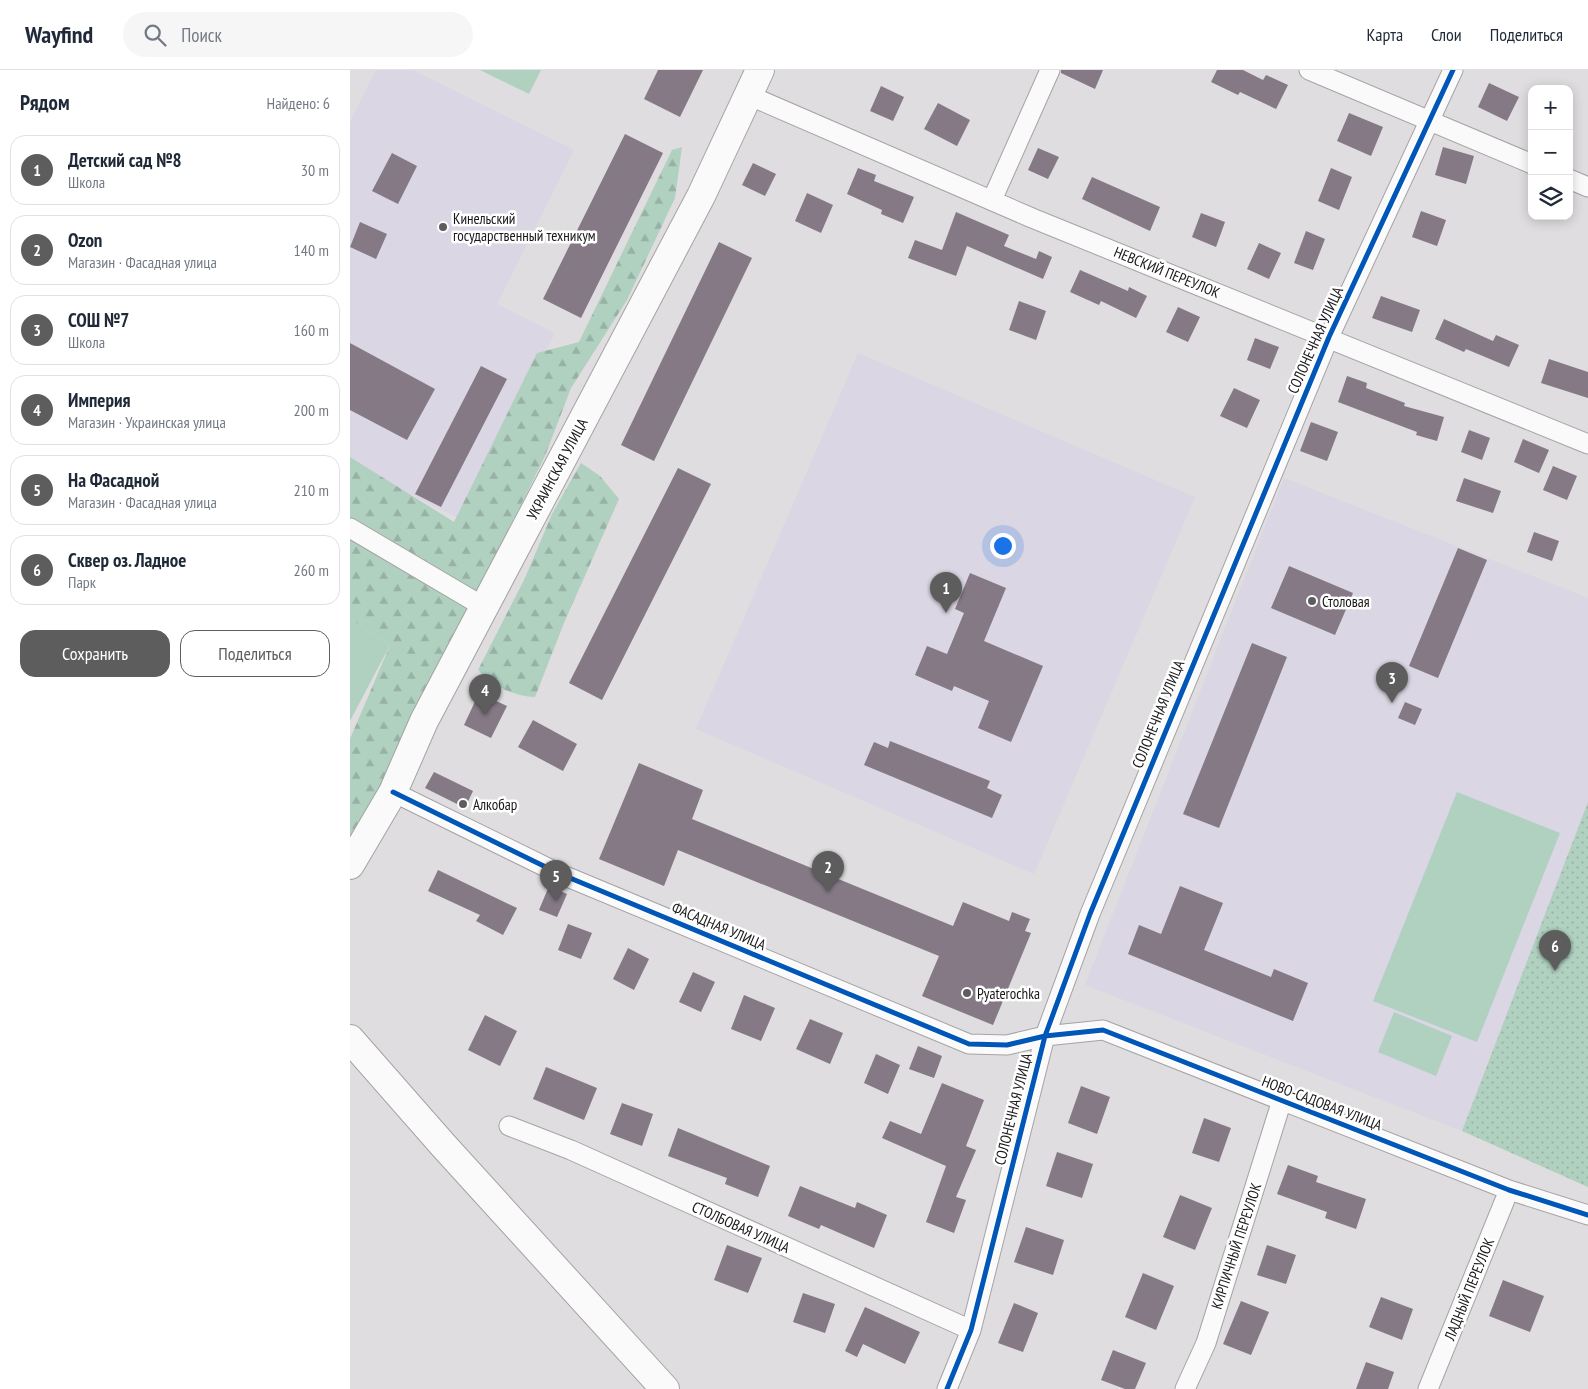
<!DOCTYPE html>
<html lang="ru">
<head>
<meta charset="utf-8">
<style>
	:root { --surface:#fff; --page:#f6f6f7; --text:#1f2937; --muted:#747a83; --line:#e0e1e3; --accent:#5e5d5e }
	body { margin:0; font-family:"PT Sans Narrow",sans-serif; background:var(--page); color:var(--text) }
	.controls { position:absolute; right:15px; top:15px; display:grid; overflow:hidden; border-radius:10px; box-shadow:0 2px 12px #0003 }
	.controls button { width:45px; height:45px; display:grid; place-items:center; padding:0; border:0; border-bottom:1px solid var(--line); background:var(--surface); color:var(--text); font:25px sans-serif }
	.you { position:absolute; left:652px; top:475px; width:18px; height:18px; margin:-12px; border:4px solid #fff; border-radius:50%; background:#1a73e8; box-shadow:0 0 0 8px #1a73e833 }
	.badge { display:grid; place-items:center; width:32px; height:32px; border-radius:50%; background:var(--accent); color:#fff; font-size:16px; font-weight:700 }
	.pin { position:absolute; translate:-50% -41px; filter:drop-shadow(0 1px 2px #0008) }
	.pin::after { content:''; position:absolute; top:26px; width:18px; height:15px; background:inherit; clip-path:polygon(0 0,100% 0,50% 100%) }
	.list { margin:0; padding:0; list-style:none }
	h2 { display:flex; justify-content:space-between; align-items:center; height:65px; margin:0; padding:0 20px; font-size:21px }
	h2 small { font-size:16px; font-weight:400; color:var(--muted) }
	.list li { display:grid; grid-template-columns:32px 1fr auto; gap:15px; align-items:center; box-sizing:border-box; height:70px; margin:0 10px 10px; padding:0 10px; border:1px solid var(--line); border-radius:15px }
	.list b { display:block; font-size:19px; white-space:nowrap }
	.list p { margin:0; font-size:16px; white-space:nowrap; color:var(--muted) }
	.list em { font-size:16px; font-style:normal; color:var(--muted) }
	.actions { display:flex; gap:10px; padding:15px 20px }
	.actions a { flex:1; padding:11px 0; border:1px solid var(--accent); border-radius:15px; text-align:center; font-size:18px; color:var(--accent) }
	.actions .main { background:var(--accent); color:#fff }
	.icon { flex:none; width:28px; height:28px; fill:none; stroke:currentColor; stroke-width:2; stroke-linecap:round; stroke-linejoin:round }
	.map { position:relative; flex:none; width:1238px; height:1319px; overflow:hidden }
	header { display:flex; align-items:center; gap:30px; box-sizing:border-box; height:70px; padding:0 25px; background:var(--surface); border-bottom:1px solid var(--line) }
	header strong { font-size:24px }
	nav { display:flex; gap:28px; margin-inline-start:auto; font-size:18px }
	.search { width:350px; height:45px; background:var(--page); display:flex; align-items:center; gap:12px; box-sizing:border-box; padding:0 18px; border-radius:28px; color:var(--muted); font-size:19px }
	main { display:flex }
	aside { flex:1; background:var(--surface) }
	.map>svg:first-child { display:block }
	.education { fill:#dad6e3 }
	.forest { fill:url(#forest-firs) }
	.park { fill:url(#park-dots) }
	.garden { fill:#b0d0c0 }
	.building { fill:#847985 }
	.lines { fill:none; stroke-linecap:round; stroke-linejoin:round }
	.street-casing { stroke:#a5a3a4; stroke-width:21 }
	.secondary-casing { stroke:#a5a3a4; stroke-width:30 }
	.primary-casing { stroke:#a5a3a4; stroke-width:30 }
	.street { stroke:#fafafa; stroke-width:19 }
	.secondary { stroke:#fafafa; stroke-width:28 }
	.primary { stroke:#fafafa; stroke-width:28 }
	.cycleway-casing { stroke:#fff; stroke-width:8 }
	.cycleway { stroke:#0057b8; stroke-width:5 }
	.poi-dot { fill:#5e5d5e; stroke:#fff; stroke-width:2 }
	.labels { text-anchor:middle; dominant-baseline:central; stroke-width:5; stroke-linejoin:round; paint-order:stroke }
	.poi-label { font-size:15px; fill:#191819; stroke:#fff; text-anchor:start }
	.street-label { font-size:15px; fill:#191819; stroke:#fff }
</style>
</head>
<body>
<header>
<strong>Wayfind</strong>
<div class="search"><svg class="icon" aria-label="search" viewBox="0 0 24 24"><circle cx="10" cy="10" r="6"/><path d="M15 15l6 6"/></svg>Поиск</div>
<nav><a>Карта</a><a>Слои</a><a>Поделиться</a></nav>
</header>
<main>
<aside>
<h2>Рядом<small>Найдено: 6</small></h2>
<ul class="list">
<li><span class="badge">1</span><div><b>Детский сад №8</b><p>Школа</p></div><em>30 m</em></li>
<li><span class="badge">2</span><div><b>Ozon</b><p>Магазин · Фасадная улица</p></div><em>140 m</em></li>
<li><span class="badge">3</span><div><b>СОШ №7</b><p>Школа</p></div><em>160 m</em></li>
<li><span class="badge">4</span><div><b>Империя</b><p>Магазин · Украинская улица</p></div><em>200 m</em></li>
<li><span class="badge">5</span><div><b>На Фасадной</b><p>Магазин · Фасадная улица</p></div><em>210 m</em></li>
<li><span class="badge">6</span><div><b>Сквер оз. Ладное</b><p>Парк</p></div><em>260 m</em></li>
</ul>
<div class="actions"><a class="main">Сохранить</a><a>Поделиться</a></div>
</aside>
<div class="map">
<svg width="1238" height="1319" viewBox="0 0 1238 1319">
	<defs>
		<pattern id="forest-firs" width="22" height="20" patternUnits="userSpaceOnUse" patternTransform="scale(1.25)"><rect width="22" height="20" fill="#b0d0c0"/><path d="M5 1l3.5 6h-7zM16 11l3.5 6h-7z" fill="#97b2a4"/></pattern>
		<pattern id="park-dots" width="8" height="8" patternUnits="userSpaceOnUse" patternTransform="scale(1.25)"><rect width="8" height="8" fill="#b0d0c0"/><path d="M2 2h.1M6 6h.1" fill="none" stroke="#97b2a4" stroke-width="1.8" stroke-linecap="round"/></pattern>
	</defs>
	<rect width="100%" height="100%" fill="#dfdddf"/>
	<path class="education" d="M26,0h37l161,80 -77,154 58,29 -93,187 -112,-56v-342z
		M508,283l337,144 -161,377 -338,-145z
		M934,408l304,120v210l-126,323 -377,-146z"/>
	<path class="forest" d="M332,77l-7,51 -48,102 -56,88 -26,68 -195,396v-113l40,-94 -40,-26v-162l104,65 83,-169 42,-11 93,-192z
		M231,393l19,13 19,23 -55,124 -29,74c-22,-1 -42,-11 -57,-27l47,-92 27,-64z"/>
	<path class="park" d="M1238,732v385l-126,-56z"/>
	<path class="garden" d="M130,0h61l-12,24z
		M0,549l40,26 -40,76z
		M1107,722l103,41 -83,209 -104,-41z
		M1044,942l58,24 -16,40 -58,-24z"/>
	<path class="building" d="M308,0h45l-23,47 -36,-18z
		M711,0h42l-8,19 -34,-16z
		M867,0h26l20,10 3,-5 22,10 -12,24 -36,-17 -2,3 -27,-13z
		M1139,13l30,14 -12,24 -29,-14z
		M531,16l23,11 -11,24 -23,-10z
		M588,33l32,17 -13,26 -33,-17z
		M999,43l34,14 -12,29 -34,-15z
		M275,64l38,19 -82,165 -38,-19z
		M1093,77l31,9 -8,28 -31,-9z
		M688,78l21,9 -11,22 -20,-9z
		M42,83l25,13 -19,38 -26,-13z
		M403,93l23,11 -11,22 -23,-11z
		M508,98l18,7 -2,6 40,16 -11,26 -22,-9 1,-4 -35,-16z
		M981,98l21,9 -13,33 -21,-9z
		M742,107l68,30 -10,24 -68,-32z
		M457,123l26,12 -12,28 -26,-12z
		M1071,141l25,9 -9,26 -25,-9z
		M606,142l53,23 -5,11 32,13 3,-8 13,6 -9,22 -76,-33 -11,30 -48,-18 7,-18 27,10z
		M851,143l24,9 -9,25 -24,-10z
		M10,152l27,12 -11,25 -26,-12z
		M956,161l19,8 -12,31 -19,-7z
		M369,172l33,16 -98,203 -33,-16z
		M909,173l22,10 -12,26 -22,-10z
		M730,200l48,21 1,-4 18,9 -11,22 -35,-17 -2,4 -29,-13z
		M1031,226l39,14 -8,22 -40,-14z
		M669,231l27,10 -10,29 -27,-10z
		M828,237l22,10 -12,25 -22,-10z
		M1094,249l49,22 3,-6 23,10 -10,22 -43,-18 -2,3 -29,-13z
		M905,268l24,9 -9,22 -23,-9z
		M0,273l85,46 -28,51 -57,-30z
		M1199,289l39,13v26l-47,-15z
		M131,296l26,13 -66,128 -26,-13z
		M997,306l20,7 -1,5 39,15 -1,3 40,11 -7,24 -21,-6 1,-3 -79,-30z
		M884,318l26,12 -13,28 -27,-12z
		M961,352l27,10 -11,29 -27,-10z
		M1119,360l21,8 -8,22 -21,-8z
		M1173,369l26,11 -10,23 -25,-11z
		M1203,396l24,10 -10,24 -24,-10z
		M328,398l33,16 -109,216 -33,-17z
		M1114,408l37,13 -8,22 -37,-12z
		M1184,462l25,9 -7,20 -25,-9z
		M1108,478l29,12 -49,118 -29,-12z
		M939,496l64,27 -18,42 -64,-27z
		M620,503l36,15 -22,53 59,25 -32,76 -33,-14 11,-27 -35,-15 -2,5 -37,-16 12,-29 20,8 17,-41 -9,-4z
		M902,573l35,14 -68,171 -36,-14z
		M129,623l28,13 -16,32 -27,-13z
		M1055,632l17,7 -7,16 -17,-7z
		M183,650l44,24 -14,27 -45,-24z
		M540,671l100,40 -3,7 15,7 -10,23 -128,-53 10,-23 14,6z
		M289,693l64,27 -11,29 261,107 10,-24 46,19 3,-9 18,7 -5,12 6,2 -38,92 -71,-29 17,-40 -261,-106 -14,36 -65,-27z
		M84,702l39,19 -8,17 -40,-20z
		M88,800l79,38 -14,27 -27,-14 4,-6 -52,-24z
		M199,816l18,8 -10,23 -18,-7z
		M830,816l43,17 -19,47 67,27 3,-8 34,14 -15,38 -165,-67 11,-29 22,9z
		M218,854l24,9 -11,26 -23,-9z
		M278,878l21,11 -15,31 -21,-11z
		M343,902l22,10 -14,30 -22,-10z
		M394,925l31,13 -14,33 -30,-12z
		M135,945l32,16 -17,35 -32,-16z
		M460,949l33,14 -13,31 -34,-15z
		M568,976l24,10 -8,22 -25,-9z
		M526,984l24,11 -12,29 -24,-11z
		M196,997l51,21 -13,32 -51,-21z
		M592,1013l42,17 -18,46 10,4 -20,47 10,3 -12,33 -28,-11 20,-56 -64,-28 8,-17 31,13z
		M731,1016l29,11 -13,37 -29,-11z
		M272,1033l31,11 -11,32 -32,-12z
		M854,1048l27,10 -12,34 -27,-9z
		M328,1058l92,38 -12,31 -33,-13 2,-6 -59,-22z
		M707,1082l36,12 -11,34 -36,-12z
		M938,1095l30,11 -2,6 50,17 -10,30 -31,-11 2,-6 -50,-18z
		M450,1116l55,22 2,-6 30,13 -13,33 -53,-23 -2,4 -31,-13z
		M830,1125l32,13 -17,42 -32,-13z
		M676,1157l38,13 -11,35 -39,-13z
		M377,1175l35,13 -14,35 -34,-13z
		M917,1175l29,10 -10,29 -29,-9z
		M793,1203l31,13 -18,44 -31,-13z
		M1153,1210l41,16 -14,36 -41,-16z
		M453,1223l32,11 -10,29 -32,-11z
		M1031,1227l32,12 -11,31 -33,-13z
		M891,1231l28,11 -18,43 -28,-11z
		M664,1233l24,10 -15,39 -25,-9z
		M515,1237l55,25 -15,32 -42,-20 -6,13 -12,-6z
		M763,1280l33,13 -11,26h-10l-24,-9z
		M1016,1292l28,10 -6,17h-32z"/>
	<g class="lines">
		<defs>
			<path id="street" d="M959,0l223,94
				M398,25l284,123 556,226
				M1219,109l19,8
				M642,130l58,-130
				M0,458l134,79
				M43,722l165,81 411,171 38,1 38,-9 58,-6 406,160 79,25
				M159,1056l62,24 400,180
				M597,1319l24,-59 74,-294 45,-122 239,-577 124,-267
				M835,1319l21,-46 76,-243
				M1078,1319l81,-199"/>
			<path id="secondary" d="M0,795l43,-73 31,-71 277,-525 59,-126"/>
			<path id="primary" d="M0,969l93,106 222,244"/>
		</defs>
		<use href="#street" class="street-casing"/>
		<use href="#secondary" class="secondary-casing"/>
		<use href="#primary" class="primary-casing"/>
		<use href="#street" class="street"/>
		<use href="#secondary" class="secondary"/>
		<use href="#primary" class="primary"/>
		<defs>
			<path id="cycleway" d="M43,722l165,81 411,171 38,1 38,-9 58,-6 406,160 79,25
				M597,1319l24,-59 74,-294 45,-122 239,-577 124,-267"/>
		</defs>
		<use href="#cycleway" class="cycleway-casing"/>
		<use href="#cycleway" class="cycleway"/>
	</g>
	<g class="poi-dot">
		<circle cx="93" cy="157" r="5"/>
		<circle cx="962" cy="531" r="5"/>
		<circle cx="113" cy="734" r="5"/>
		<circle cx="617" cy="923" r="5"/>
	</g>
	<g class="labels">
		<g class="poi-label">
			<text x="103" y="148">Кинельский<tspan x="103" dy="17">государственный техникум</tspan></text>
			<text x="972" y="531">Столовая</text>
			<text x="123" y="734">Алкобар</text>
			<text x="627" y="923">Pyaterochka</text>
		</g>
		<g class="street-label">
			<text transform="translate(817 202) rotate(22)">НЕВСКИЙ ПЕРЕУЛОК</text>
			<text transform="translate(965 270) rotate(-66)">СОЛОНЕЧНАЯ УЛИЦА</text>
			<text transform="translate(207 399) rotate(-62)">УКРАИНСКАЯ УЛИЦА</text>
			<text transform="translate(808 644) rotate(-68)">СОЛОНЕЧНАЯ УЛИЦА</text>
			<text transform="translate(369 856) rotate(23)">ФАСАДНАЯ УЛИЦА</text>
			<text transform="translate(972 1033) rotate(21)">НОВО-САДОВАЯ УЛИЦА</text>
			<text transform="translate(663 1039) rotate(-76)">СОЛОНЕЧНАЯ УЛИЦА</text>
			<text transform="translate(391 1157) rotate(24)">СТОЛБОВАЯ УЛИЦА</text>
			<text transform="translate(886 1176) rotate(-72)">КИРПИЧНЫЙ ПЕРЕУЛОК</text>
			<text transform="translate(1119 1219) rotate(-68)">ЛАДНЫЙ ПЕРЕУЛОК</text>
		</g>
	</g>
</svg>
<div class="controls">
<button>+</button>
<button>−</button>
<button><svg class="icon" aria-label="layers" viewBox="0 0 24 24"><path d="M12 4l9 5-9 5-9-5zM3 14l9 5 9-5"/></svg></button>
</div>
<div class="you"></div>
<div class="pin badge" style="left:596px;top:543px">1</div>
<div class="pin badge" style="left:478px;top:822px">2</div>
<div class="pin badge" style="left:1042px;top:633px">3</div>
<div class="pin badge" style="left:135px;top:645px">4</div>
<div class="pin badge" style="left:206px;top:831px">5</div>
<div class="pin badge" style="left:1205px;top:901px">6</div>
</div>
</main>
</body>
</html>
